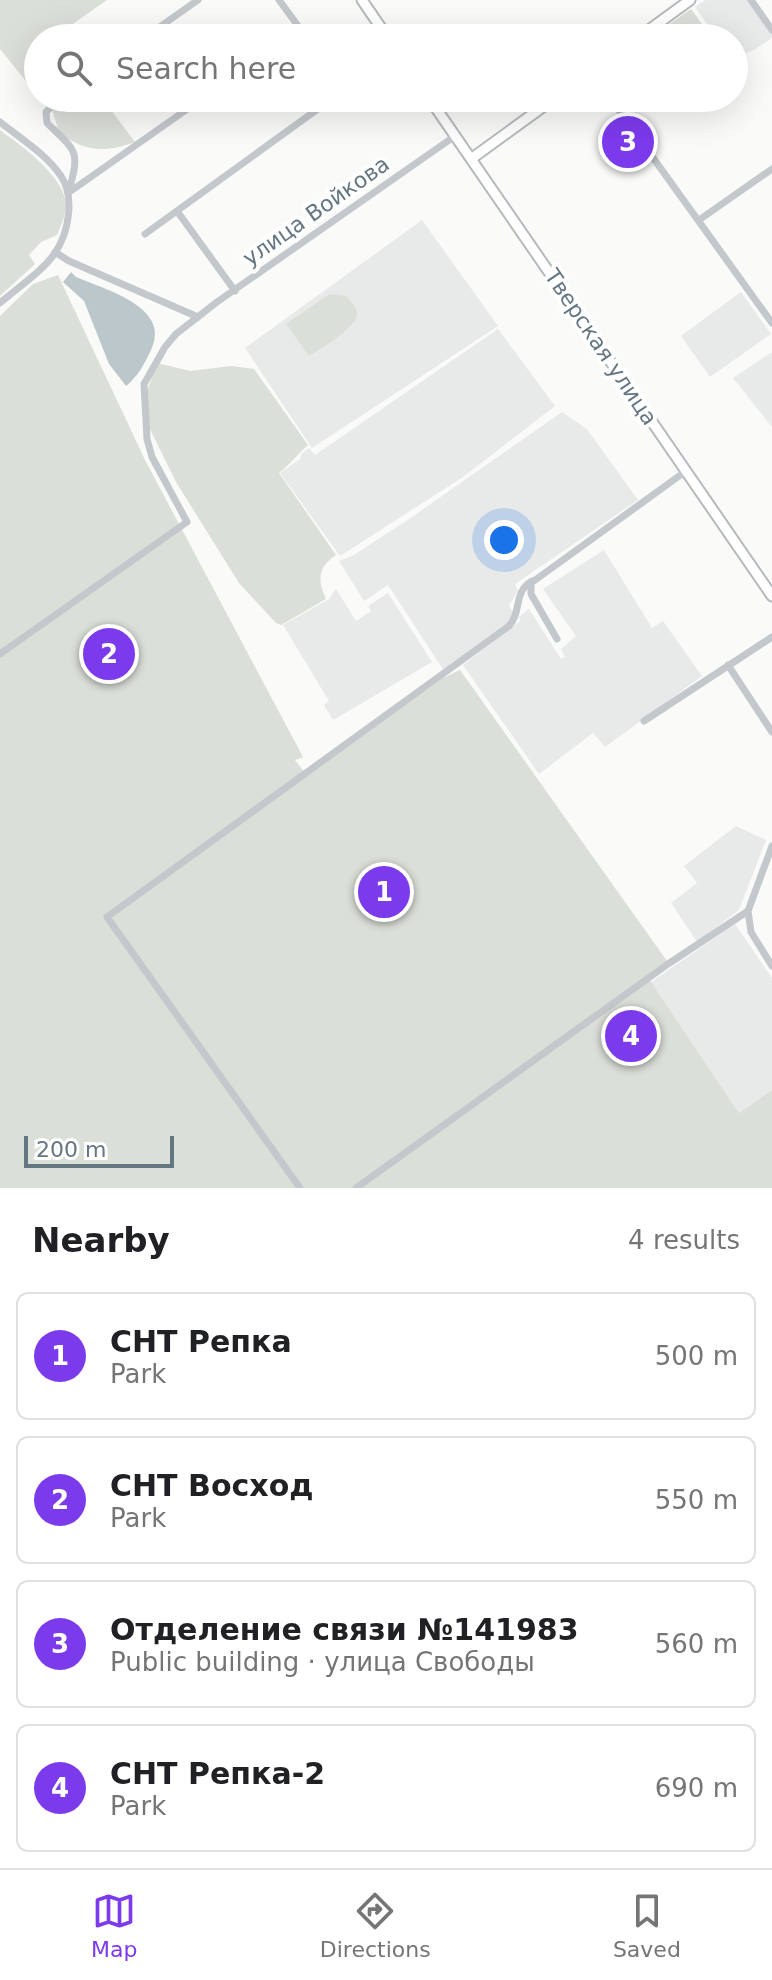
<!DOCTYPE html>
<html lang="en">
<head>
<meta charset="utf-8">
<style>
	:root { --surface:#fff; --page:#f2f2f2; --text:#202124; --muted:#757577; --line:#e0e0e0; --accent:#7c3aed }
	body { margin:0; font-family:"DejaVu Sans",sans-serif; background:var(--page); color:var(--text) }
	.scale { position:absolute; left:24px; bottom:20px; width:150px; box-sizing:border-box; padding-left:8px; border:4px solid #657683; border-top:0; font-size:22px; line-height:28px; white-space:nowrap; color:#657683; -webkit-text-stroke:6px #fff; paint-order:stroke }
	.you { position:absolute; left:504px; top:540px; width:28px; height:28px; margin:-20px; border:6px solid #fff; border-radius:50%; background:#1a73e8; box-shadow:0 0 0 12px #1a73e833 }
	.badge { display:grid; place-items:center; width:52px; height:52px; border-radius:50%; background:var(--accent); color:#fff; font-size:26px; font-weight:700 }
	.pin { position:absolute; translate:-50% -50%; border:4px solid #fff; box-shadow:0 2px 8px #0006 }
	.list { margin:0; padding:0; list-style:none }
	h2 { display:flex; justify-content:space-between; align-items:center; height:104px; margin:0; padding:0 32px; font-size:34px }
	h2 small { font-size:26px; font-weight:400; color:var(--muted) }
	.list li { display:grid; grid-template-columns:52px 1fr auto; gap:24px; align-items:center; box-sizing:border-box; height:128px; margin:0 16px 16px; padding:0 16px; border:2px solid var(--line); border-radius:12px }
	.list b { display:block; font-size:30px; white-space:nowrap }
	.list p { margin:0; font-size:26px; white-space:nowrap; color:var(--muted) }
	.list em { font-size:26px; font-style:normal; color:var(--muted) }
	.icon { flex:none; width:44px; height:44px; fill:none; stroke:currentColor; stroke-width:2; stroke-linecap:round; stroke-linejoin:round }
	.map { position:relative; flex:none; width:772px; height:1188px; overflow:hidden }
	.search { position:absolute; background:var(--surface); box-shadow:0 8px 32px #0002; left:24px; right:24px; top:24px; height:88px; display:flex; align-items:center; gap:20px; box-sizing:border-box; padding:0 28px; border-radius:44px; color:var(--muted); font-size:30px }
	.sheet { height:680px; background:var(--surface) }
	nav { display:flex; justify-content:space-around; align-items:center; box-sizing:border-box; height:112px; border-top:2px solid var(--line); background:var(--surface); font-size:22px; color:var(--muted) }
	nav a { display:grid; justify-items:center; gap:4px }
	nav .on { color:var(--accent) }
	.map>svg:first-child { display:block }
	.built { fill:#e8e9e9 }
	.green { fill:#dadfd7 }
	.water { fill:#bbc7cb }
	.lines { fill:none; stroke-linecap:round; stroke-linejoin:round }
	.major-casing { stroke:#b5babe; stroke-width:13 }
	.minor { stroke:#c3c8cc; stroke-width:7 }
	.major { stroke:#fff; stroke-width:9 }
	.labels { text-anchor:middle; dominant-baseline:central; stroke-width:8; stroke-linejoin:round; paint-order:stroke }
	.street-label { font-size:22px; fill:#657683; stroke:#fff }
</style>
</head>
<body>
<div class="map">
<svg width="772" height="1188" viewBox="0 0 772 1188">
	<rect width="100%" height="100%" fill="#fafaf8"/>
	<path class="built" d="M705,0h44l23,33v5l-18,12 -20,8v-20h-17l-22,-31z
		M422,220l76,106 -186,122 -67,-100z
		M741,292l30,42 -61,43 -29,-41z
		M498,329l57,77 -92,71 -123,79 -60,-83 20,-14 2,-6 7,-5 6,7z
		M772,352v75l-39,-49z
		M562,412l25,17 51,71 -123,84 3,7 -9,14 4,8 -3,9 -66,49 -56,-86 -24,16 -25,-40 15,-6 55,-36z
		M604,550l48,78 11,-7 39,55 -97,71 -12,-14 -54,41 -76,-109 57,-44 -1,-4 10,-8 32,50 4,-2 -4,-8 15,-13 -33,-47z
		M336,589l20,32 15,-10 -3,-5 20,-13 44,69 -99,58 -9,-15 5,-4 -46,-76 46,-26z
		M736,826l30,14 -27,70 -42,32 -26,-39 26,-20 -13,-17z
		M735,924l37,54v112l-33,23 -88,-131z"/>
	<path class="green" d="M0,0h107l-43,30 4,8h-30v58l-38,-47z
		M691,9l21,29h-62z
		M42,98h60l33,44c-30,11 -51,10 -76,-10l-9,-29z
		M0,130c22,16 64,46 66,74 0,11 -5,21 -9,31l-16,7 -12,13 6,9 -35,32z
		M58,275l87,185 158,297 -8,3 12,16 136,-98 17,-8 207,291 -20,15 92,137 33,-23v98h-772v-872l33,-32z
		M330,294l16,2c4,4 10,10 11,16 2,15 -36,36 -48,44l-23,-32z
		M157,363l33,8 41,-5 23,3 54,76c-11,9 -17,19 -29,28l57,82c-18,12 -19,25 -10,44l-45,26 -5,-2 -37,-40 -63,-101 -29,-59 -2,-26z"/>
	<path class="water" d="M71,272l5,5c30,13 96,30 75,73 -7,15 -13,26 -25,36l-17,-22 -25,-63 -21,-19z"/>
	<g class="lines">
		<defs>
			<path id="major" d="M362,0l26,38
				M638,38l52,-38
				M429,98l343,498
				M471,159l84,-61"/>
		</defs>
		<use href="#major" class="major-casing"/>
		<path class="minor" d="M279,0l22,30 -12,8
			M751,0l21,30
			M144,38l54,-38
			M60,98l-14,14 1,11c30,29 33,27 22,68
			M610,98l162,225
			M0,122c20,16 46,32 61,54 14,21 8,56 -6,77 -13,19 -37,34 -55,50
			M68,193l135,-95
			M177,211l58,80
			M699,220l73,-51
			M145,234l188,-136
			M55,252l14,9 129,56
			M557,639l-26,-45v-11l155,-112
			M0,654l187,-132 -35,-65 -5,-18 -3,-55 21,-37 11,-13 41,-32 238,-166
			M728,665l44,67
			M644,721l128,-84
			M772,846l-24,65 3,21 21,34
			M300,1188l-193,-271 402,-291c13,-14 4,-34 23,-45
			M356,1188l312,-224 80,-53"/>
		<use href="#major" class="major"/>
	</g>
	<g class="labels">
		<g class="street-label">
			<text transform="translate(316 211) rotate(-35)">улица Войкова</text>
			<text transform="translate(601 347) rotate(56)">Тверская улица</text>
		</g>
	</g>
</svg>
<div class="scale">200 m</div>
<div class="you"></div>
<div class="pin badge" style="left:384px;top:892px">1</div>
<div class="pin badge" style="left:109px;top:654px">2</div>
<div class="pin badge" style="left:628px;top:142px">3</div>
<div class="pin badge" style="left:631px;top:1036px">4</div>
<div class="search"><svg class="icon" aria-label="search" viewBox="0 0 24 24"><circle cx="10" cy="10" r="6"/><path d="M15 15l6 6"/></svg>Search here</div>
</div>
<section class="sheet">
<h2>Nearby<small>4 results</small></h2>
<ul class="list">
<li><span class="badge">1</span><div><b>СНТ Репка</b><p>Park</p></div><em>500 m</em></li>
<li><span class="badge">2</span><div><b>СНТ Восход</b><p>Park</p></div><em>550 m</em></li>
<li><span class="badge">3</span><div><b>Отделение связи №141983</b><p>Public building · улица Свободы</p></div><em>560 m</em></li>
<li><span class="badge">4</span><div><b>СНТ Репка-2</b><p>Park</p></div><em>690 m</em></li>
</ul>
</section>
<nav>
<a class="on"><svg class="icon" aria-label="map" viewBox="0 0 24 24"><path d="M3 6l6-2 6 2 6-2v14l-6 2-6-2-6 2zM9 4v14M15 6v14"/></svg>Map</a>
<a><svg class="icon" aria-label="directions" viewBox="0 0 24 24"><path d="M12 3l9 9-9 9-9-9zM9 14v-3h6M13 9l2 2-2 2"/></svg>Directions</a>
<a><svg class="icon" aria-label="saved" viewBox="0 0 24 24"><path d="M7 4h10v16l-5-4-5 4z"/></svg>Saved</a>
</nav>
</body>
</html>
